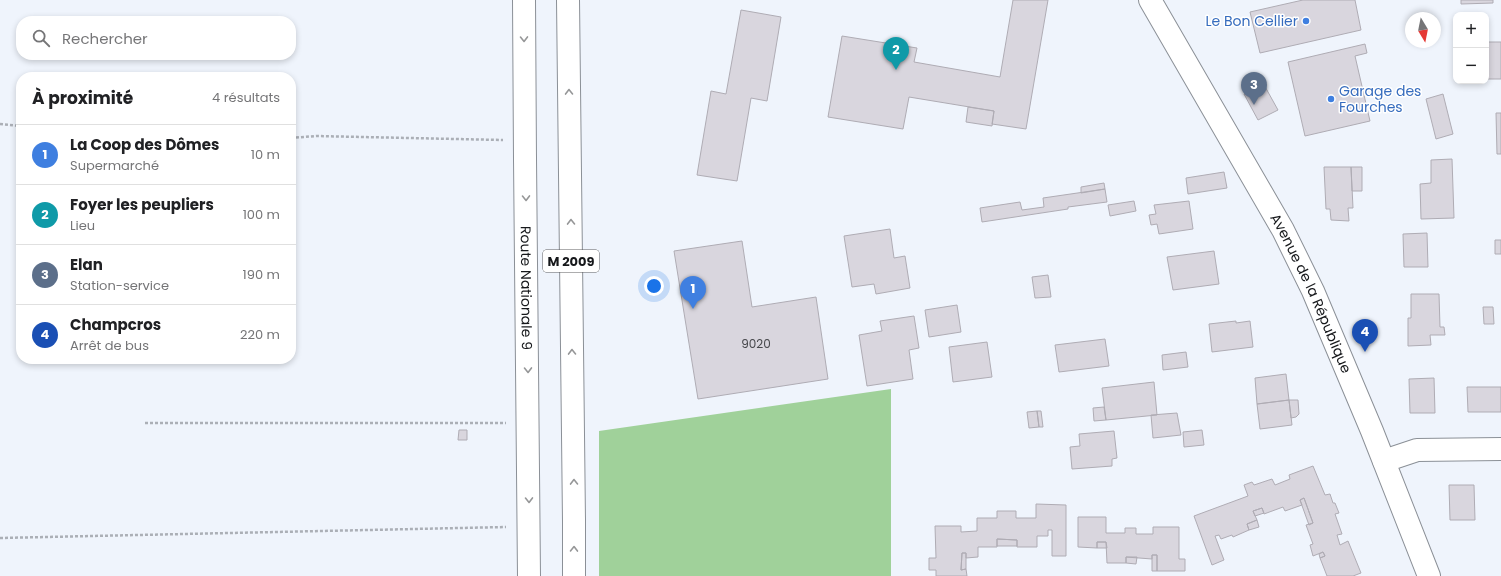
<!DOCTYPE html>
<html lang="fr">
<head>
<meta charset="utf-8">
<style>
	:root { --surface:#fff; --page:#f2f2f2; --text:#202124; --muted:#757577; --line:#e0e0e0; --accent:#db2777 }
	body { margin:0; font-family:Poppins,sans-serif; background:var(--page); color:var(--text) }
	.controls { position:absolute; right:12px; top:12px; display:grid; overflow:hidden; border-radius:8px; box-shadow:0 2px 6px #0003 }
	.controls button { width:36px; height:36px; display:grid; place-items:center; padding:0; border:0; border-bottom:1px solid var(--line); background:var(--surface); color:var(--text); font:20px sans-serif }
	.compass { position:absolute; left:1405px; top:12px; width:36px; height:36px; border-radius:50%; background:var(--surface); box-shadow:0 2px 6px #0003; rotate:170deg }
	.you { position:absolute; left:654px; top:286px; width:14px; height:14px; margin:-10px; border:3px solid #fff; border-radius:50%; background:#1a73e8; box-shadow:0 0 0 6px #1a73e833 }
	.badge { display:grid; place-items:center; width:26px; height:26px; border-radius:50%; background:var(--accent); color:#fff; font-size:13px; font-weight:700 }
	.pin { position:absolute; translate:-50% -33px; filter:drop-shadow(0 1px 2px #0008) }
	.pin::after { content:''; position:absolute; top:21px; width:14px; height:12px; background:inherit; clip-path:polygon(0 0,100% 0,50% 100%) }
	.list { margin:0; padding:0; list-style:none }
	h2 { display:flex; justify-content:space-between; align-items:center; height:52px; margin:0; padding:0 16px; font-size:17px }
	h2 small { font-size:13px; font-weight:400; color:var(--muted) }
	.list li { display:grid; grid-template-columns:26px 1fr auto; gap:12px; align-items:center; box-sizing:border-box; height:60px; padding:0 16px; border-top:1px solid var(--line) }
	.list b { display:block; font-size:15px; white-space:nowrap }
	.list p { margin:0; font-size:13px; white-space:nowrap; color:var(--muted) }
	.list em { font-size:13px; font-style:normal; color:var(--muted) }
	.icon { flex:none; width:22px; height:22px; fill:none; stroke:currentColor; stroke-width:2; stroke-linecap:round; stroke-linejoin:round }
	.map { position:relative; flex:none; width:1501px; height:576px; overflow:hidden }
	.search { position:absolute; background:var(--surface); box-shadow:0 2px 6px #0003; left:16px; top:16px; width:280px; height:44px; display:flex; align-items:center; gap:10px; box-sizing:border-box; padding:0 14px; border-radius:16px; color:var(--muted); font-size:15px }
	.panel { position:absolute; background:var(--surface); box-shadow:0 2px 6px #0003; left:16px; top:72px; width:280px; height:292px; border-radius:16px }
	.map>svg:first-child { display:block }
	.forest { fill:#a0d19a }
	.building { fill:#d9d6de; stroke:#afacb4 }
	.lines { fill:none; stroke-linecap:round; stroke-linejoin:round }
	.minor-casing { stroke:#8b9097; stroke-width:24 }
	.major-casing { stroke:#8b9097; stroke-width:24 }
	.highway-casing { stroke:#8b9097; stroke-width:24 }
	.path { stroke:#abafb6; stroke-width:2.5; stroke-dasharray:3 2; stroke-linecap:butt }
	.minor { stroke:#fff; stroke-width:22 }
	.major { stroke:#fff; stroke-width:22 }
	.highway { stroke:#fff; stroke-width:22 }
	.oneway { stroke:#969798 }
	.shop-dot { fill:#3f7fe0; stroke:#fff; stroke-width:1.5 }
	.labels { text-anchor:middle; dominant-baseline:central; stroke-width:3; stroke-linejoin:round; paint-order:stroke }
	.number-label { font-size:12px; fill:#47484c }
	.shield { fill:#fff; stroke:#5c5d5f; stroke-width:1 }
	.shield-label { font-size:13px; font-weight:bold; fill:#16181b }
	.shop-label { font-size:14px; fill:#366cbe; stroke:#fff; text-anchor:end }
	.street-label { font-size:14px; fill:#16181b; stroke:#fff }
</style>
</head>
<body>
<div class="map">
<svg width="1501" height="576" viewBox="0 0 1501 576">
	<rect width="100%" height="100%" fill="#eff4fc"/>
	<path class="forest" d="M891,389v187h-292v-145z"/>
	<path class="building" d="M1013,0h35l-22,129 -34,-5 2,-13 -85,-14 -6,32 -75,-12 14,-81 75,12 -3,14 86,15z
		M1303,0h52l6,30 -101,23 -10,-41z
		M1461,0h32v3l-32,1z
		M741,10l40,7 -14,84 -16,-3 -14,83 -40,-6 14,-84 15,3z
		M1486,42h15v37h-15z
		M1365,44l2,9 -12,3 15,65 -65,15 -17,-74z
		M1263,83l15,27 -20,10 -14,-26z
		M1443,94l10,40 -17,5 -10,-40z
		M968,107l26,4 -2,15 -26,-4z
		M1496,113h5v41h-4z
		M1452,159l2,59 -33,1 -1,-35 11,-1v-23z
		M1324,167h27l2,41h-5l1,13 -18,-1 -1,-11h-4z
		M1351,167h11v24h-10z
		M1224,172l3,16 -39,6 -2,-16z
		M1104,183l1,6 -24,4v-6z
		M1105,189l2,13 -39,5v2l-86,13 -2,-14 40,-6 2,8 22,-3 -1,-9z
		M1134,201l2,10 -26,5 -2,-11z
		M1189,201l4,28 -34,5 -2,-10 -6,1 -2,-10 7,-1 -2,-9z
		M890,229l4,29 11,-2 5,32 -34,6 -2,-10 -22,3 -8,-51z
		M1427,233l1,34h-24l-1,-33z
		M1495,240h6v14h-6z
		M742,241l10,66 64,-10 12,82 -130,20 -24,-148z
		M1214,251l5,33 -46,6 -6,-33z
		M1048,275l3,22 -16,1 -3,-21z
		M1411,294h28l1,33h4l1,8h-15l1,10 -23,1v-28h3z
		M957,305l4,27 -32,5 -4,-27z
		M1483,307h10l1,17h-10z
		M914,316l5,32 -10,2 4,29 -46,7 -8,-51 23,-4 -2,-10z
		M1236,321v2l14,-2 3,26 -41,5 -3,-28z
		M1105,339l4,27 -50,6 -4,-27z
		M987,342l5,35 -39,5 -4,-35z
		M1186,352l2,15 -25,3 -1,-15z
		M1286,374l3,26 -32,4 -2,-26z
		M1434,378l1,35h-25l-1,-34z
		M1154,382l3,33 -51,5 -4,-32z
		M1467,387h34v25h-33z
		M1289,400l3,25 -32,4 -3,-25z
		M1289,400h9l1,14 -3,3 -5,1z
		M1104,407l2,13 -12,1 -1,-13z
		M1037,411h4l2,16h-4z
		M1037,411l2,16 -10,1 -2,-16z
		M1177,413l4,22 -28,3 -2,-23z
		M459,430h8v10h-9z
		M1202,430l2,15 -20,2 -1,-15z
		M1114,431l3,27 -5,1v7l-40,3 -2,-22 10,-1 -1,-12z
		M1313,466l12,29 5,-1 3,9h2l4,10 -4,1 7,20 -5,1 3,10 8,-4 13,32 -8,3h-26l-7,-18 5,-2 -2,-4 -10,4 -3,-11 3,-1 -7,-19 7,-2 -9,-25 -4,2 2,5 -17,6 -2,-4 -19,7 -2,-6 -9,3 4,9 -10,4 2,6 -16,7 -1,-2 -11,4 -2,-4 -4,1 9,24 -12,5 -18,-49 54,-20 -4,-11 8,-3 2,3 18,-6 3,6 15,-6 -1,-4z
		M1449,485h25l1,35h-25z
		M1304,498l9,25 -4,2 -9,-25z
		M1036,504l30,1v51h-14v-26h-4v6h-11v11h-20v-7l-20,-1v8h-19v10l-12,1v-5h-4l-1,17 5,-1 1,7h-31v-6h-7v-12h7l-1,-32h26v6l16,-1v-13h20v-7h19v7h20z
		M1262,508l2,5 -9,3 -2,-5z
		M1078,517h28v16h19v-5h11v6h17v-7h26v32h6v12h-28v-16h-5v4l-26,-2v6h-19l-1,-21h-9v6l-19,-1z
		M1257,520l2,7 -10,3 -2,-6z
		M997,539l20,1v6h-20z
		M1097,542h9l1,6h-10z
		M1323,552l2,4 -5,2 -1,-4z
		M962,553h4v16l-5,1z
		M1152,555h5v16h-5z
		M1126,557h11l-1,7 -10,-1z"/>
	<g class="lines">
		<defs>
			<g id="minor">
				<path id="s1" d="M1150,0l133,230 30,61 59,140 57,145"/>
				<path d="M1384,461l33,-11 84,-1"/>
			</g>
			<path id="major" d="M524,0l1,159
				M568,0l6,521"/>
			<g id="highway">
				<path id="s2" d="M525,159l4,417"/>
				<path d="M574,576v-55"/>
			</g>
		</defs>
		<use href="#minor" class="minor-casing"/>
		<use href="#major" class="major-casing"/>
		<use href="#highway" class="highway-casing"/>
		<path class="path" d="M0,124l21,2
			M291,138l25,-2 187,4
			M145,423h361
			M0,538l506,-11"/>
		<use href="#minor" class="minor"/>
		<use href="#major" class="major"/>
		<use href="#highway" class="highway"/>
	</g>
	<defs><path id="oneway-chevron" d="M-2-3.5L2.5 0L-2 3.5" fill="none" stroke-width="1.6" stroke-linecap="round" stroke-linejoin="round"/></defs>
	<g class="oneway">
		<use href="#oneway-chevron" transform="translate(524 39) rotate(89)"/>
		<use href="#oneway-chevron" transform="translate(569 92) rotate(-91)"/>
		<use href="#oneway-chevron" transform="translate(526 198) rotate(89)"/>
		<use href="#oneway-chevron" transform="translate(571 222) rotate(-91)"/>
		<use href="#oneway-chevron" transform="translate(572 352) rotate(-91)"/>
		<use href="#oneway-chevron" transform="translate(528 370) rotate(89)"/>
		<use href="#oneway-chevron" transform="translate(574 482) rotate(-91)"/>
		<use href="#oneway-chevron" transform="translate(529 500) rotate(89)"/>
		<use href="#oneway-chevron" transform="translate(574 549) rotate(-89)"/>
	</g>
	<g class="shop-dot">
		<circle cx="1306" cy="21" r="4"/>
		<circle cx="1331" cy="99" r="4"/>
	</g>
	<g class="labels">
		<g class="number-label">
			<text x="756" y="343">9020</text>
		</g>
		<rect class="shield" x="543" y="250" width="56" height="22" rx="3"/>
		<g class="shield-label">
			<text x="571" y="261">M 2009</text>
		</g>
		<g class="shop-label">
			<text x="1298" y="21">Le Bon Cellier</text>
			<text x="1339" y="91" text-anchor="start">Garage des<tspan x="1339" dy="16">Fourches</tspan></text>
		</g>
		<g class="street-label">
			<text stroke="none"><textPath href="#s2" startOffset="129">Route Nationale 9</textPath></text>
			<text stroke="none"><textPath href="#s1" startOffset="335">Avenue de la République</textPath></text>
		</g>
	</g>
</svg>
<div class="controls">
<button>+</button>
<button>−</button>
</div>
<svg class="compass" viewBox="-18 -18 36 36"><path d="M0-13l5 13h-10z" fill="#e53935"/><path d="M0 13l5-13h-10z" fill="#757577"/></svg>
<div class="you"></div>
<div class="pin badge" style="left:693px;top:309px;background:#3f7fe0">1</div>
<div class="pin badge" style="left:896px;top:70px;background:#0f9aa8">2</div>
<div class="pin badge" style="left:1254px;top:105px;background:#5c6f8a">3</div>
<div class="pin badge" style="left:1365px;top:352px;background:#1a4fb4">4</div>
<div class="search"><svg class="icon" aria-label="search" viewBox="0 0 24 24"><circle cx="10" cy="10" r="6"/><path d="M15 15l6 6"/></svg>Rechercher</div>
<section class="panel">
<h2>À proximité<small>4 résultats</small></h2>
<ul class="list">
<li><span class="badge" style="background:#3f7fe0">1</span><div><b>La Coop des Dômes</b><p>Supermarché</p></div><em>10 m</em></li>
<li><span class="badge" style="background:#0f9aa8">2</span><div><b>Foyer les peupliers</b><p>Lieu</p></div><em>100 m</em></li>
<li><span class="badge" style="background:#5c6f8a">3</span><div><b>Elan</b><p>Station-service</p></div><em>190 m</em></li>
<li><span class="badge" style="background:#1a4fb4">4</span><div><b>Champcros</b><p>Arrêt de bus</p></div><em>220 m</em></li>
</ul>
</section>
</div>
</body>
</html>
